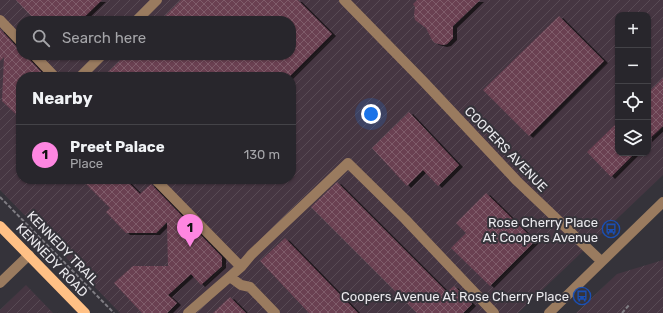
<!DOCTYPE html>
<html lang="en">
<head>
<meta charset="utf-8">
<style>
	:root { --surface:#28262c; --page:#343238; --text:#f1f3f6; --muted:#a5a5a9; --line:#444348; --accent:#fe86e1 }
	body { margin:0; font-family:Rubik,sans-serif; background:var(--page); color:var(--text) }
	.controls { position:absolute; right:12px; top:12px; display:grid; overflow:hidden; border-radius:8px; box-shadow:0 1px 3px #0004 }
	.controls button { width:36px; height:36px; display:grid; place-items:center; padding:0; border:0; border-bottom:1px solid var(--line); background:var(--surface); color:var(--text); font:20px sans-serif }
	.you { position:absolute; left:371px; top:114px; width:14px; height:14px; margin:-10px; border:3px solid #fff; border-radius:50%; background:#1a73e8; box-shadow:0 0 0 6px #1a73e833 }
	.badge { display:grid; place-items:center; width:26px; height:26px; border-radius:50%; background:var(--accent); color:#111; font-size:13px; font-weight:700 }
	.pin { position:absolute; translate:-50% -33px; filter:drop-shadow(0 1px 2px #0008) }
	.pin::after { content:''; position:absolute; top:21px; width:14px; height:12px; background:inherit; clip-path:polygon(0 0,100% 0,50% 100%) }
	.list { margin:0; padding:0; list-style:none }
	h2 { display:flex; justify-content:space-between; align-items:center; height:52px; margin:0; padding:0 16px; font-size:17px }
	h2 small { font-size:13px; font-weight:400; color:var(--muted) }
	.list li { display:grid; grid-template-columns:26px 1fr auto; gap:12px; align-items:center; box-sizing:border-box; height:60px; padding:0 16px; border-top:1px solid var(--line) }
	.list b { display:block; font-size:15px; white-space:nowrap }
	.list p { margin:0; font-size:13px; white-space:nowrap; color:var(--muted) }
	.list em { font-size:13px; font-style:normal; color:var(--muted) }
	.icon { flex:none; width:22px; height:22px; fill:none; stroke:currentColor; stroke-width:2; stroke-linecap:round; stroke-linejoin:round }
	.map { position:relative; flex:none; width:663px; height:313px; overflow:hidden }
	.search { position:absolute; background:var(--surface); box-shadow:0 1px 3px #0004; left:16px; top:16px; width:280px; height:44px; display:flex; align-items:center; gap:10px; box-sizing:border-box; padding:0 14px; border-radius:16px; color:var(--muted); font-size:15px }
	.panel { position:absolute; background:var(--surface); box-shadow:0 1px 3px #0004; left:16px; top:72px; width:280px; height:112px; border-radius:16px }
	.map>svg:first-child { display:block }
	.industrial { fill:url(#industrial-furrows); fill-rule:evenodd }
	.building { fill:url(#building-cross-hatch); filter:url(#shadow) }
	.lines { fill:none; stroke-linecap:round; stroke-linejoin:round }
	.path { stroke:#7f7d83; stroke-width:2; stroke-dasharray:4 2; stroke-linecap:butt }
	.minor { stroke:#9a7b5f; stroke-width:10 }
	.major { stroke:#ffc085; stroke-width:10 }
	.labels { text-anchor:middle; dominant-baseline:central; stroke-width:4; stroke-linejoin:round; paint-order:stroke }
	.street-label { font-size:13px; fill:#ebeaee; stroke:#35333a }
	.poi-label { font-size:13px; fill:#ebeaee; stroke:#35333a; text-anchor:end }
</style>
</head>
<body>
<div class="map">
<svg width="663" height="313" viewBox="0 0 663 313">
	<defs>
		<pattern id="industrial-furrows" width="10" height="10" patternUnits="userSpaceOnUse"><rect width="10" height="10" fill="#463642"/><path d="M-1 1l2-2M0 10L10 0M9 11l2-2" fill="none" stroke="#584a54"/></pattern>
		<pattern id="building-cross-hatch" width="8" height="8" patternUnits="userSpaceOnUse"><rect width="8" height="8" fill="#6a4051"/><path d="M0 0l8 8M0 8l8-8" fill="none" stroke="#7f5c6a"/></pattern>
		<filter id="shadow"><feDropShadow dx="4" dy="2" stdDeviation="0" flood-color="#0009"/></filter>
	</defs>
	<rect width="100%" height="100%" fill="#35333a"/>
	<path class="industrial" d="M0,0h663v175l-145,138h-398l-120,-123zM618,15h30v138h-30zM21,21h270v34h-270zM21,77h270v102h-270z
		M663,260v53h-87l41,-39z
		M26,285l27,28h-53v-3z"/>
	<path class="building" d="M16,0h86l-22,21h-44z
		M181,0h117l34,34 -43,43h-186l23,-22h165v-34h-131z
		M417,0h63l-27,26v12l-6,6 -4,1 -8,-2 -3,-3 -6,-12 -11,-8 -1,-5 1,-8 -2,-3z
		M559,16l45,45 -75,75 -46,-46z
		M0,29l16,17 5,2v7h7l1,4 17,18h-25v42l-19,-18 2,-44 -4,4z
		M663,78v48l-15,14v-47z
		M409,112l50,53 -21,21 -15,-16 -16,16 -35,-38z
		M618,122v31h17l-24,24 -24,-25z
		M81,179h44l15,15 11,-10 71,73v9l-21,19 -10,-11 -23,21 9,8 -10,10h-25l-28,-30 19,-17h35l-1,-44 -11,11h-30l-20,-21 4,-4z
		M337,182l110,110 7,-6 18,18 -9,9h-46l-106,-106z
		M486,193l49,48 -45,45 -39,-38 15,-15 -10,-10z
		M285,238l73,75h-49l-49,-52z
		M230,297l16,16h-33z"/>
	<g class="lines">
		<path class="path" d="M0,197l114,116
			M622,313l8,-9"/>
		<path class="minor" d="M344,0l80,82 93,99 84,80
			M0,20l21,22
			M136,21l21,-21
			M34,55l21,22
			M80,77l22,-22
			M155,179l86,88
			M230,277l11,8 9,2 25,26
			M0,283l29,-28
			M188,313l53,-46 10,-12 97,-92 57,56 89,94
			M549,313l114,-111"/>
		<path class="major" d="M0,226l85,87"/>
	</g>
	<defs>
		<symbol id="bus-ring" viewBox="-11 -11 22 22"><circle r="9.5" fill="#35333a" stroke="#1a4fb4" stroke-width="1.5"/><path d="M-5-6H5V4H4V6H2V4H-2V6H-4V4H-5ZM-3.5-4V0h7V-4ZM-3.5 1.2v1.5H-2V1.2ZM2 1.2v1.5H3.5V1.2Z" fill="#1a4fb4"/></symbol>
	</defs>
	<g fill-rule="evenodd">
		<use href="#bus-ring" x="601" y="219" width="20" height="20"/>
		<use href="#bus-ring" x="572" y="286" width="20" height="20"/>
	</g>
	<g class="labels">
		<g class="street-label">
			<text transform="translate(506 149) rotate(46)">COOPERS AVENUE</text>
			<text transform="translate(63 248) rotate(46)">KENNEDY TRAIL</text>
			<text transform="translate(52 260) rotate(46)">KENNEDY ROAD</text>
		</g>
		<g class="poi-label">
			<text x="598" y="222">Rose Cherry Place<tspan x="598" dy="15">At Coopers Avenue</tspan></text>
			<text x="569" y="296">Coopers Avenue At Rose Cherry Place</text>
		</g>
	</g>
</svg>
<div class="controls">
<button>+</button>
<button>−</button>
<button><svg class="icon" aria-label="locate" viewBox="0 0 24 24"><circle cx="12" cy="12" r="6"/><path d="M12 2v4M12 18v4M2 12h4M18 12h4"/></svg></button>
<button><svg class="icon" aria-label="layers" viewBox="0 0 24 24"><path d="M12 4l9 5-9 5-9-5zM3 14l9 5 9-5"/></svg></button>
</div>
<div class="you"></div>
<div class="pin badge" style="left:190px;top:247px">1</div>
<div class="search"><svg class="icon" aria-label="search" viewBox="0 0 24 24"><circle cx="10" cy="10" r="6"/><path d="M15 15l6 6"/></svg>Search here</div>
<section class="panel">
<h2>Nearby<small></small></h2>
<ul class="list">
<li><span class="badge">1</span><div><b>Preet Palace</b><p>Place</p></div><em>130 m</em></li>
</ul>
</section>
</div>
</body>
</html>
